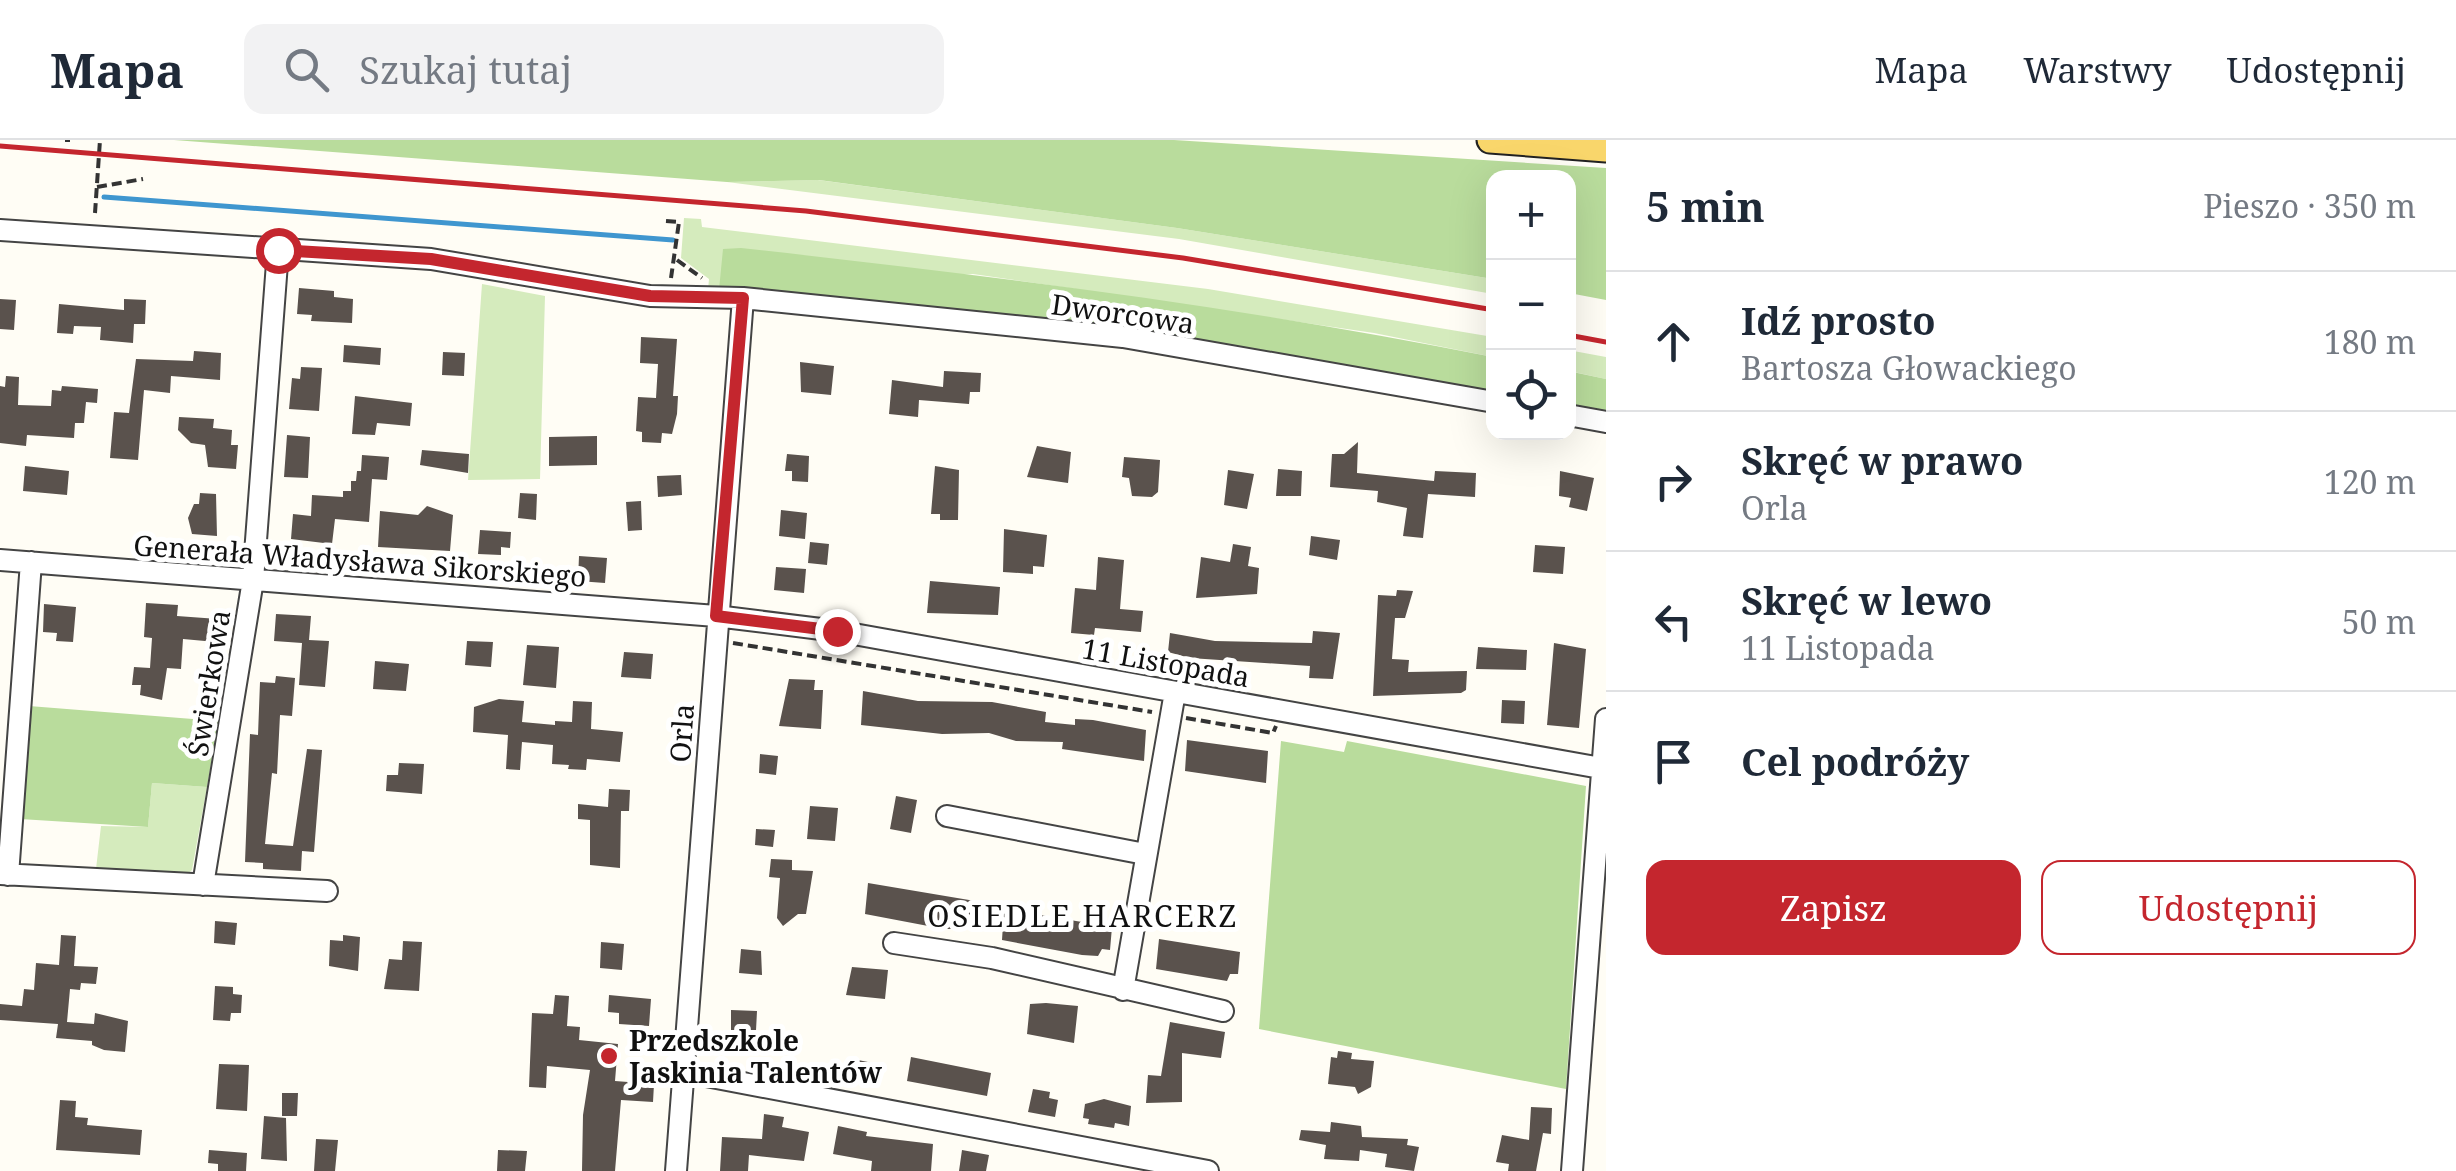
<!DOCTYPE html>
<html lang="pl">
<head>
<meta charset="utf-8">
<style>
	:root { --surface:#fff; --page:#f2f2f3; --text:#1f2937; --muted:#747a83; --line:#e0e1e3; --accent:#c4262e }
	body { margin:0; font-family:"Noto Serif",serif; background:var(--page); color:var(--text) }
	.controls { position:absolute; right:30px; top:30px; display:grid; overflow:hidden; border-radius:20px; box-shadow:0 10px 40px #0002 }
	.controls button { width:90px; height:90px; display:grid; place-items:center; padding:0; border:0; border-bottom:2px solid var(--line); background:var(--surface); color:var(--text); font:50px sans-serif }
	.stop { position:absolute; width:30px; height:30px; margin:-22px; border:8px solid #c4262e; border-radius:50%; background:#fff }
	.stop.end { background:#c4262e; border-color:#fff; box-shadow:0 2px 10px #0008 }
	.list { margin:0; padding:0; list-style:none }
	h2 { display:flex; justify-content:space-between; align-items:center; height:130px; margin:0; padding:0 40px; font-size:42px }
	h2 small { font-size:32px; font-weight:400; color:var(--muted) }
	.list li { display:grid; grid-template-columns:65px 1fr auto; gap:30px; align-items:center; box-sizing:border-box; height:140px; padding:0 40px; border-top:2px solid var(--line) }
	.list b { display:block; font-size:38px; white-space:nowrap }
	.list p { margin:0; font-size:32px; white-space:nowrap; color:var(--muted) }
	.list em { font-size:32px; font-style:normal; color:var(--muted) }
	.actions { display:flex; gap:20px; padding:30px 40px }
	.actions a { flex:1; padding:22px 0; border:2px solid var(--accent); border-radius:20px; text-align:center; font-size:35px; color:var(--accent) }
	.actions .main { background:var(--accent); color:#fff }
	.icon { flex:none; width:55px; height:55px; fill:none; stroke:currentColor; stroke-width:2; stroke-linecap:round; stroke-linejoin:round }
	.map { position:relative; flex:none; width:1606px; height:1031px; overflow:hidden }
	header { display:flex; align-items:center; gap:60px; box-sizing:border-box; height:140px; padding:0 50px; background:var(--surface); border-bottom:2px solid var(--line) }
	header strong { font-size:48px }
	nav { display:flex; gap:55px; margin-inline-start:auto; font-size:35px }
	.search { width:700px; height:90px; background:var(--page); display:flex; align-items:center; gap:25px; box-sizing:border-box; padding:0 35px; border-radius:20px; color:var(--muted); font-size:38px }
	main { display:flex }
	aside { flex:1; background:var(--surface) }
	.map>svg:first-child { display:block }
	.green { fill:#d5ebbd }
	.forest { fill:#b9dc9c }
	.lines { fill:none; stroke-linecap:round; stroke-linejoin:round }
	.stream { stroke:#3f96cf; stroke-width:5 }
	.building { fill:#5a524d }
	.minor-casing { stroke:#444; stroke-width:24 }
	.major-casing { stroke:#222; stroke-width:29 }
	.path { stroke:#333; stroke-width:4; stroke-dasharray:10 5; stroke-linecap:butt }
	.minor { stroke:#fff; stroke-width:20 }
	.major { stroke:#f9d66b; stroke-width:25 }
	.rail { stroke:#c4262e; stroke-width:5 }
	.route { stroke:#c4262e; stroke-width:12 }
	.poi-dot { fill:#c4262e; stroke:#fff; stroke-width:4 }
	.labels { text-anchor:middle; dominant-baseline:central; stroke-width:10; stroke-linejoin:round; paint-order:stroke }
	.street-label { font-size:28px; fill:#111; stroke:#fff }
	.poi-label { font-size:28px; font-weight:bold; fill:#111; stroke:#fff; text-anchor:start }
	.neighbourhood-label { font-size:30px; letter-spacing:2.5px; fill:#111; stroke:#fff }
</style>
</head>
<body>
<header>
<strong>Mapa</strong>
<div class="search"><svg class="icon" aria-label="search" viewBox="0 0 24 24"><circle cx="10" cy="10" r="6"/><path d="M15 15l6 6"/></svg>Szukaj tutaj</div>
<nav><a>Mapa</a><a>Warstwy</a><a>Udostępnij</a></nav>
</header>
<main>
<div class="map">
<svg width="1606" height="1031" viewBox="0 0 1606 1031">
	<rect width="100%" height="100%" fill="#fffdf5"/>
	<path class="green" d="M818,40l359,48 316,51v15l-314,-55 -452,-57z
		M684,78l17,1 1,8 506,62 285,48v20l-119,-24 -401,-59 -265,16 1,-11 -28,-21z
		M482,144l63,12 -5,183 -72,1z
		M1568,210l38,7v22l-37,-8z
		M152,643l55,4 -15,83 -6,5 -90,-6 5,-43 47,1z"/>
	<path class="forest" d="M174,0h1000l432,28v132l-37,-7 -1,-115h-74l-1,101 -316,-51 -358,-48 -92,2z
		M741,108c252,28 504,59 752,109v36l-389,-66 -385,-37 4,-41z
		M1568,231l38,8v35l-37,-7z
		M29,566l189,15 -11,66 -55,-4 -4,44 -128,-8z
		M1281,601l63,11 3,-11 239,45 -20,303 -307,-60z"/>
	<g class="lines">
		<path class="stream" d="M104,57l569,43"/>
	</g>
	<path class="building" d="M299,148l35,3v6l19,2 -1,24 -41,-2 1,-6 -15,-1z
		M0,159l16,1 -2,30 -14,-1z
		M124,159l22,1 -1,24h-11l-1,19 -33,-3 1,-13 -27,-1 -1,8 -16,-1 2,-29 65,6z
		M641,197l36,2 -4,57h5l-1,18 -5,20 -10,-1 -1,10 -19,-1v-10l-6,-1 2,-34 18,1 2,-34 -18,-1z
		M344,205l37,3 -1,17 -37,-3z
		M194,211l27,2 -1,27 -49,-4 -1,17 -26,-3 -6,70 -28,-2 4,-46 15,1 7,-54 57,2z
		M443,212l22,1 -1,23 -22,-1z
		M800,222l34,4 -3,29 -30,-3z
		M301,227l21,1 -3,43 -30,-2 3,-31 8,1z
		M944,231l37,2 -1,19h-10l-1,12 -50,-4 -1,17 -29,-3 3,-34 51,7z
		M6,236l13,1 -1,28 33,1 1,-16 9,1 1,-5 36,3 -1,14 -11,-1 -2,21h-9l-1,15 -47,-3 -1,11 -26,-3v-57l5,1z
		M355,256l57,7 -2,23 -33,-3 -2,12 -23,-1z
		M179,277l35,2 -1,9 19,2 -1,15h7l-2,24 -28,-2 -3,-22 -14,-2 -13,-13z
		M287,295l23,2 -2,41 -24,-1z
		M597,296v29l-48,1v-29z
		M1358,302l-1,31 77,8 1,-10 41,2 -1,24 -47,-3 -5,44 -20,-2 4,-28 -30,-6 1,-11 -48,-4 2,-33h12z
		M1037,306l34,6 -3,31 -41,-6z
		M422,310l47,4 -1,19 -48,-8z
		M787,314l22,2 -1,26 -16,-1v-10h-7z
		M362,315l27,2 -2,23 -15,-1 -3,43 -34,-3 -3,25 -41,-5 2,-25 18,2 1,-21 31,2v-6h8v-10h5l1,-10h4z
		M1124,317l36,3 -2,32 -6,5 -20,-1 -3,-18 -7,-1z
		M25,326l44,5 -2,24 -44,-4z
		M935,326l24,4 -1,50h-18v-6h-9z
		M1278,329l24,2 -1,25h-25z
		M1228,330l26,4 -7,35 -23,-4z
		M1560,331l34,7 -7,33 -18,-4 2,-9 -12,-2z
		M681,335l1,20 -24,2 -1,-21z
		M200,353l16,1 1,42 -25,-2 -4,-16 6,-14h5z
		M520,353l17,1 -1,26 -18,-2z
		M641,361l1,29 -14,1 -2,-29z
		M427,366l26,9 -3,36 -72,-4 2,-36 38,4z
		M781,370l26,3 -2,26 -26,-3z
		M1004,389l43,6 -3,32 -11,-1v8l-30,-2z
		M480,390l31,2 -1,16 -9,-1v8l-23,-1z
		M1311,396l29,4 -3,20 -28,-5z
		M810,402l19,2 -2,21 -19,-2z
		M1233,404l18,3 -3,19 11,2 -2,26 -61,4 5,-41 29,5z
		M1535,405l30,2 -2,27 -30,-2z
		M579,416l28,2 -2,25 -27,-2z
		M1098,417l26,3 -4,49 23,2 -2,21 -46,-4 -1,7 -23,-2 4,-45 21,2z
		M776,427l30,2 -2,24 -30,-3z
		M930,441l70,6 -2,28 -71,-2z
		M1397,450l16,1 -8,27h-10l-3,41 17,1 -1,12 59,-1 -1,19 -5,3 -88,3 5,-101 18,1z
		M146,463l32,2 -1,11 41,3 -2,23 -33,-3 -2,30 -14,-1 -5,32 -22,-5 1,-10h-9l2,-18 16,1 2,-30 -8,-1z
		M44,464l32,3 -3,35 -17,-1 1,-8 -14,-1z
		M276,474l35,2 -2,24 20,1 -4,46 -26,-2 3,-42 -28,-2z
		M1313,491l27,2 -7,46 -24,-1 1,-12 -120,-8 -22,-6 2,-19 45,8 97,2z
		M467,501l26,1 -2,25 -26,-2z
		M1554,503l32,6 -7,79 -32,-3z
		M527,505l32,2 -3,41 -33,-3z
		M1478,507l49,3 -1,20 -50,-1z
		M624,512l29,2 -2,25 -30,-2z
		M375,521l34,3 -3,27 -33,-2z
		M276,536l19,2 -3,38 -12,-1 -3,59 -5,-1 -7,71 28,2 14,-97 15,1 -8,102 -12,-1 -1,20 -38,-2v-6l-18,-1 5,-128 8,1 2,-53 15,1z
		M789,539l26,1 -1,10h9l-2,39 -42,-3z
		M863,551l55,10 74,1 54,10 -1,10 30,3v-6l18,1 53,10 -2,31 -82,-12 1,-7 -47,-1 -27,-8 -47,1 -81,-9z
		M499,559l25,2 -2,21 33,3v-4l17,1 1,-21 19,1 -1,27 32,3 -3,30 -33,-3 -1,11 -18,-1 1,-4 -17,-1 1,-19 -31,-3 -2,28 -14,-1 2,-34 -35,-3 1,-25z
		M1502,560l23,1 -1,23 -23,-1z
		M1187,600l81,11 -2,32 -81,-12z
		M760,614l18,2 -2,19 -17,-2z
		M399,623l25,1 -2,30 -36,-3 1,-16h11z
		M609,649l21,1 -1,21h-8l-1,57 -30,-3v-45l-12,-1v-15l30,3z
		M896,656l21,4 -6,33 -21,-4z
		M810,666l28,2 -3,33 -28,-2z
		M756,689l19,1 -2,17 -18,-2z
		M771,719l21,1v10l21,1 -7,43h-8l-15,12 -6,-8 3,-40 -11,-1z
		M868,743l107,18 -2,28h-29l-79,-15z
		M1004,769l108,18 -2,23 -8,-1 -4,7 -16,-1 -80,-15z
		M215,781l22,2 -2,22 -21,-2z
		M61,795l15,1 -2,30 24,1 -2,17 -15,-1 -1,7 -10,-1 -3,33 27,2 1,-11 33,8 -3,31 -21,-2 -12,-5v-4l-36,-3 2,-14 -58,-4v-16l22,2 2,-17 10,1 2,-27 23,2z
		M343,795l17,2 -2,34 -29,-5 1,-26 13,1z
		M1159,799l81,13 -2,22h-8l-3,7 -71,-12z
		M403,801l19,1 -3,49 -35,-2 5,-30 13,1z
		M601,802l23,2 -2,26 -22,-2z
		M741,809l20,2 1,24 -23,-2z
		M852,827l36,3 -3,29 -39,-4z
		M215,846l18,1v7l9,1 -1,18h-10l-1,8 -17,-1z
		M555,855l14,1 -2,30 13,1 -1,13 39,4 -3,37 39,3 -1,18 -32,-2 -6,71h-33l1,-56 7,-45 -43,-4 -1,22 -17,-1 3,-74 21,1z
		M609,855l42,4 -2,27 -30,-2v-11l-11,-1z
		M1046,863l32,3 -4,37 -47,-9 3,-30z
		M731,870l26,1 -2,39 -24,-2z
		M1170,882l55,10 -4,26 -39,-5v49l-36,1 2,-28 13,1z
		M1338,911l14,2 -1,6 23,2 -3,26 -13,7 -3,-7 -27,-3 3,-27 6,1z
		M911,917l80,16 -4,23 -80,-15z
		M848,918l25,5 -3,15 -26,-5z
		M219,924l30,1 -2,46 -31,-2z
		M1033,949l17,3 -1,6 9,2 -3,17 -27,-5z
		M282,953h16l-1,23h-15z
		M1104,959l27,7 -2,20 -14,-3 -1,5 -26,-4 1,-5 -6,-1 2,-14z
		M60,960l16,1 -1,16 13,1 -1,7 55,5 -2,25 -84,-5z
		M1531,967l21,1 -1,26 -8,-1 -7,38h-28l1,-7 -13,-2 6,-27 27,5z
		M764,974l20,3 -2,10 27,5 -5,29 -55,-6 -1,16h-28l2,-34 40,2z
		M264,976l22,2 1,43 -26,-2z
		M1331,982l30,4 1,11 46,2 -1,6 12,2 -5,24 -29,-4 2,-13 -27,-4 -1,11 -35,-2 2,-14 -27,-5 2,-10 29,2z
		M838,986l29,6 -1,4 67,8 -2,27h-60l1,-10 -39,-7z
		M316,999l22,1 -3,31h-21z
		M209,1010l38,3 -1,18h-28v-7l-10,-1z
		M498,1010l29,1 -2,20h-28z
		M962,1010l27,5 -3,16h-27z"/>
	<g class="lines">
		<defs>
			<path id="minor" d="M0,90l431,29 219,37 93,2 380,39 371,65
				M1568,275l38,7
				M0,420l716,56 121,15 769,138
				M947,676l198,38
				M0,734l327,17
				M8,735l23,-313
				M203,745l50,-305 25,-330
				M894,803l98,15 231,53
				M1123,850l52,-298
				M685,932l523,99
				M676,1031l67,-873
				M1572,1031l34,-452"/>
			<path id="major" d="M1490,0l116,9"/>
		</defs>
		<use href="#minor" class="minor-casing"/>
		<use href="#major" class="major-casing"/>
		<path class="path" d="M65,0h5
			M97,47l46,-8
			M95,73l5,-73
			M666,81l13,1 -8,56
			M677,120l25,18
			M733,503l419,69
			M1186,578l87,15 3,-7"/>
		<use href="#minor" class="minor"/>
		<use href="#major" class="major"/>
		<path class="rail" d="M0,6l806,65 377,47 311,52
			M1568,195l38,7"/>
	</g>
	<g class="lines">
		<path class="route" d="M278,110l153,9 219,37 93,2 -27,318 121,15"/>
	</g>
	<circle class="poi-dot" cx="609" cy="916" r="10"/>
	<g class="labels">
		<g class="street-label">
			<text transform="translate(1123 173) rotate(8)">Dworcowa</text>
			<text transform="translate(360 420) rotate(4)">Generała Władysława Sikorskiego</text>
			<text transform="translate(1166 522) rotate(10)">11 Listopada</text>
			<text transform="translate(208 543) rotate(-81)">Świerkowa</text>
			<text transform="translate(681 593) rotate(-86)">Orla</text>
		</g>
		<g class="poi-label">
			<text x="629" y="900">Przedszkole<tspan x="629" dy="32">Jaskinia Talentów</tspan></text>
		</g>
		<g class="neighbourhood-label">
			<text x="1083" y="775">OSIEDLE HARCERZ</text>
		</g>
	</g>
</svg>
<div class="controls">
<button>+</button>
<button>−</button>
<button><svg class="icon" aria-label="locate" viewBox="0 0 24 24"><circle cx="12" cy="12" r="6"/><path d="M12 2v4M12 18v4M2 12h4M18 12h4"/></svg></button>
</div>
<div class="stop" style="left:278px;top:110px"></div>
<div class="stop end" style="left:837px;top:491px"></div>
</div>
<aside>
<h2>5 min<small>Pieszo · 350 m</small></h2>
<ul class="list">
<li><svg class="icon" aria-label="ahead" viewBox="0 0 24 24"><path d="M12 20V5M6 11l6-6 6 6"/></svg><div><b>Idź prosto</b><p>Bartosza Głowackiego</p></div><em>180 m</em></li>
<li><svg class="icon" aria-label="right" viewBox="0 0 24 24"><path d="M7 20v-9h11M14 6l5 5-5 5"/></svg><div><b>Skręć w prawo</b><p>Orla</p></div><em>120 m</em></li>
<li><svg class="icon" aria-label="left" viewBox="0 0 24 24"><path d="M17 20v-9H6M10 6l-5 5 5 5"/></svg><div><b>Skręć w lewo</b><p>11 Listopada</p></div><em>50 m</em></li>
<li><svg class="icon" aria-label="arrive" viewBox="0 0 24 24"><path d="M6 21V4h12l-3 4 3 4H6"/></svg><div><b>Cel podróży</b></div></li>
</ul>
<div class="actions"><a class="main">Zapisz</a><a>Udostępnij</a></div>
</aside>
</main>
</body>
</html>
